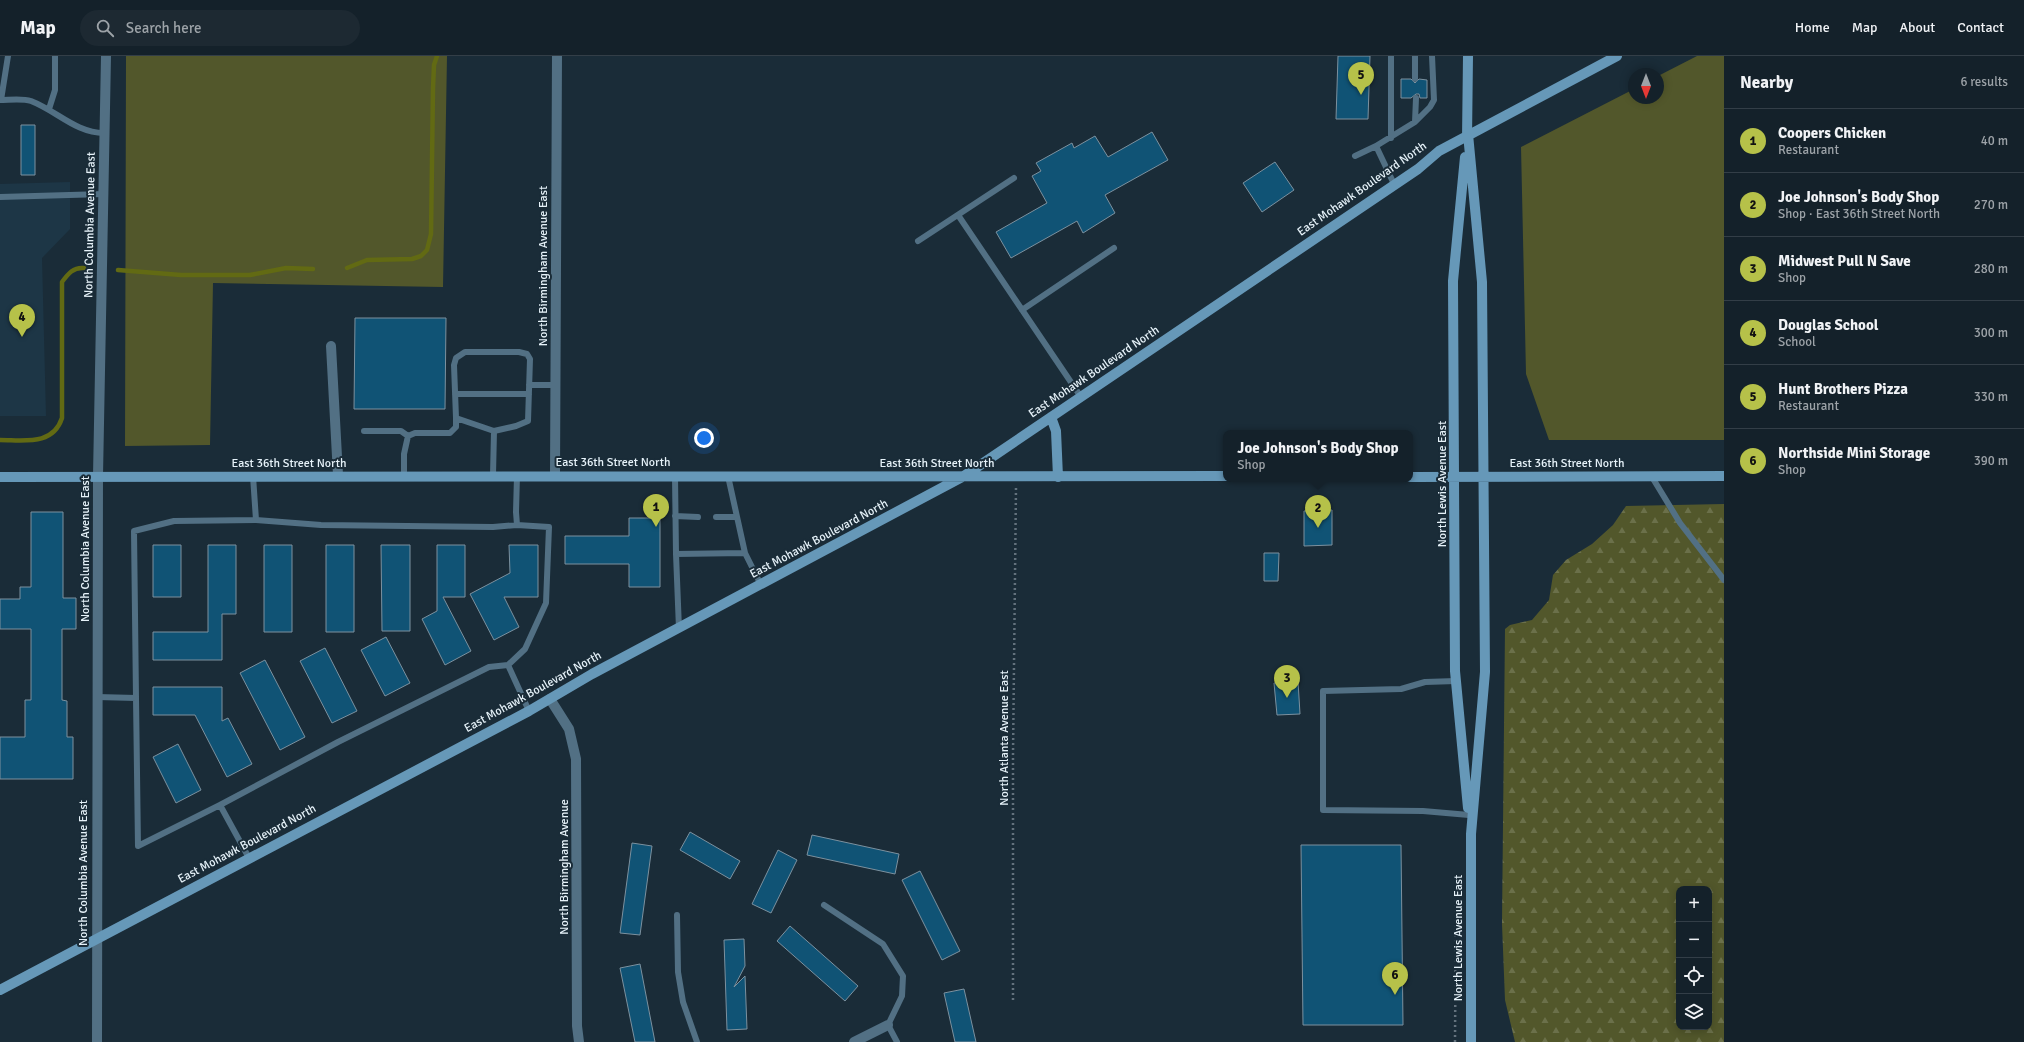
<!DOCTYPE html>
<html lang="en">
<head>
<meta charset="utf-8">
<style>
	:root { --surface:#14212a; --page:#1d2932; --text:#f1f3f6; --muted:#9da3a8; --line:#333e47; --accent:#b6c149 }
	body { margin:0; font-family:Signika,sans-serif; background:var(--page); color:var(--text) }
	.controls { position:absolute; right:12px; bottom:12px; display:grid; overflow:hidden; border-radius:8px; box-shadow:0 2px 10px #0003 }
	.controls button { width:36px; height:36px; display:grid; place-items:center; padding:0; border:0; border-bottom:1px solid var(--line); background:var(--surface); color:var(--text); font:20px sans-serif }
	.compass { position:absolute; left:1628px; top:12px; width:36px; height:36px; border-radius:50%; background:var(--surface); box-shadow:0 2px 10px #0003; rotate:180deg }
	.you { position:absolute; left:704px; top:382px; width:14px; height:14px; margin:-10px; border:3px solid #fff; border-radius:50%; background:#1a73e8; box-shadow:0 0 0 6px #1a73e833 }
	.badge { display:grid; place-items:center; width:26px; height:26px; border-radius:50%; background:var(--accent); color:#111; font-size:13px; font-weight:700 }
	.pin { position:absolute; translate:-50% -33px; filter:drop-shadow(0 1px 2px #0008) }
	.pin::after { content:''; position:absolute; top:21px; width:14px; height:12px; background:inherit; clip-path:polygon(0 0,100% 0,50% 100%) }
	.popup { position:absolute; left:1223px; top:374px; width:190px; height:52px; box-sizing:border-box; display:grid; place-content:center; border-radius:8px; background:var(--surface); filter:drop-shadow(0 1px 3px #0005); font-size:13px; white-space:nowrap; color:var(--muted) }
	.popup b { font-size:15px; color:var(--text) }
	.popup::after { content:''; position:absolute; left:50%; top:100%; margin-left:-8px; border:8px solid transparent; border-top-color:var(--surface) }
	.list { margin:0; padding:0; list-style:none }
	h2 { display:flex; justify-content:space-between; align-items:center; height:52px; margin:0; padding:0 16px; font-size:17px }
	h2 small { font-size:13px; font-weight:400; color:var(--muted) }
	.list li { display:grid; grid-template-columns:26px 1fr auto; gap:12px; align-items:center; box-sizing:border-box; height:64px; padding:0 16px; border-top:1px solid var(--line) }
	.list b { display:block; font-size:15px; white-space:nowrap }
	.list p { margin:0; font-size:13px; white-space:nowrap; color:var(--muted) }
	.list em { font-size:13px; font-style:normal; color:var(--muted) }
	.icon { flex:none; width:22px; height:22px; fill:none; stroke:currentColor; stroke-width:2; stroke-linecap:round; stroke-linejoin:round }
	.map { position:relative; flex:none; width:1724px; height:986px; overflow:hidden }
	header { display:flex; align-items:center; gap:24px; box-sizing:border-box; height:56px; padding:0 20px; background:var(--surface); border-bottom:1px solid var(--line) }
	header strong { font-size:19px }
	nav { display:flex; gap:22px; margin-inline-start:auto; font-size:14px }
	.search { width:280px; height:36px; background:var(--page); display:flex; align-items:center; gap:10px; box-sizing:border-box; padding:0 14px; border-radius:22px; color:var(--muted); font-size:15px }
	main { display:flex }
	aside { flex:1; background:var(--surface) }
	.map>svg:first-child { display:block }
	.built { fill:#1d3646 }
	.green { fill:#52572b }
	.forest { fill:url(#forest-firs); fill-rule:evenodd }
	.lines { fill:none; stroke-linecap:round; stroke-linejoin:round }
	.stream { stroke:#626a13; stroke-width:4.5 }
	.building { fill:#105375; stroke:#7c919f }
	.path { stroke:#63727d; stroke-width:2.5; stroke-dasharray:2 3; stroke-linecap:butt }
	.lane { stroke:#527084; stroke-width:6 }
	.street { stroke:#527084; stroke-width:10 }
	.secondary { stroke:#6698b8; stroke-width:10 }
	.labels { text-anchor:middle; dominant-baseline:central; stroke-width:4; stroke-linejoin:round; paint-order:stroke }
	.street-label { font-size:12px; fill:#e6f2f9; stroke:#1a2c38 }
</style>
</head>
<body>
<header>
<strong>Map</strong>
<div class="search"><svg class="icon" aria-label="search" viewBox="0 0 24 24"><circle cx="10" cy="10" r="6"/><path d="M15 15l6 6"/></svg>Search here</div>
<nav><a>Home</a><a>Map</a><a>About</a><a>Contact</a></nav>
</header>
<main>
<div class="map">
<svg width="1724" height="986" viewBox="0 0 1724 986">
	<defs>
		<pattern id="forest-firs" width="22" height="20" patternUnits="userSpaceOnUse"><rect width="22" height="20" fill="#52572b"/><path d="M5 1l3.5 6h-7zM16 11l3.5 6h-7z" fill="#6b704a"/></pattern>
	</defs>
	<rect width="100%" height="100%" fill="#1a2c38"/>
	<path class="built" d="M70,126v47l-28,29 4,158h-46v-232z"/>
	<path class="green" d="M126,0h321l-4,231 -230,-4 -3,162 -85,1z
		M1697,0h27v384h-175l-23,-66 -5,-227 113,-58v9h24v-22z"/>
	<path class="forest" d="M1724,448v538h-209l-10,-42 -3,-76 3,-295 5,-4 22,-5 17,-20 4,-25 13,-15 26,-16 21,-19 13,-19zM1679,833h30v138h-30z"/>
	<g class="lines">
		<path class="stream" d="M347,212l20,-8 45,-1 9,-3 6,-6 4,-16 2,-146 1,-23 3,-9
			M118,214l63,5h69l36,-7 27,1
			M0,384c24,0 53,6 62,-22v-136c6,-8 11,-15 22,-14"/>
	</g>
	<path class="building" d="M1338,0h32l-2,63h-32z
		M1401,23h10l4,4 4,-4 8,1v18h-7l-1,-4h-3l-5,4h-10z
		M21,69h14v50h-14z
		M1152,76l16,28 -63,35 10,18 -32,20 -6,-12 -66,37 -15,-26 51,-29 -15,-27 9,-5 -5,-8 36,-20 2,5 21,-12 13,21z
		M1275,106l19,28 -32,22 -19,-29z
		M355,262h91l-1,91h-91z
		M1332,454v35l-28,1v-35z
		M31,456h32v86h13v31h-14v71l5,1v36h6v42h-73v-42h25v-37h6v-71h-31v-30h20v-12h11z
		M629,462h31v69h-31v-23h-64v-28h64z
		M153,489h28v52h-28z
		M208,489h28v69h-14v46h-69v-28h55z
		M264,489h28v87h-28z
		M326,489h28v87h-28z
		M381,489h29v86h-28z
		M437,489h28v52h-22l28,54 -26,14 -23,-46 15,-8z
		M509,489h29v52h-34l15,30 -25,13 -24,-46 40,-21z
		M1264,497h15l-1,28h-14z
		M386,581l24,46 -25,13 -24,-46z
		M325,592l32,63 -25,12 -32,-62z
		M265,604l40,77 -25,13 -40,-77z
		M1298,625l2,33 -23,1 -3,-32z
		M153,631h69v34l6,-3 24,46 -25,13 -32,-62h-42z
		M178,688l23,46 -25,13 -23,-46z
		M690,776l50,29 -10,18 -50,-29z
		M812,779l87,19 -4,20 -88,-19z
		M632,787l20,3 -12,89 -20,-2z
		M1301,789h100l2,180h-100z
		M778,794l19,10 -26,53 -19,-9z
		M920,815l40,80 -18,9 -40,-80z
		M790,870l68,60 -13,15 -68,-60z
		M744,883l1,27 -11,21 11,-11 2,53 -20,1 -3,-90z
		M640,908l15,78h-20l-15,-74z
		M964,933l12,53h-21l-11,-49z"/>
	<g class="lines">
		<path class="path" d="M1013,944v-245l3,-268
			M1455,986l1,-148 2,-7"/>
		<path class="lane" d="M1415,0v23
			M0,44c9,0 22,-2 31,1 26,10 45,32 73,32
			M1,44l7,-44
			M49,53l6,-19v-34
			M1415,66l15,-15 4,-7 -2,-44
			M1391,82v-82
			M1376,90l39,-24 1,-24
			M1355,100l21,-10 18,38
			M0,141l104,-3
			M958,159l123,182
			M918,185l96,-63
			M1022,254l92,-62
			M465,296h54l8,2 3,5 -2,62 -12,5 -22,5 -38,-13 -2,-53 2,-7z
			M529,329h26
			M455,338h74
			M364,375h37l7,5
			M408,380l7,-3h35l6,-6v-9
			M404,419v-21l4,-18
			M493,419l1,-44
			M675,420l1,78 69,-1 16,32
			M728,420l17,77
			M1652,421l28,46 44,57
			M675,460l23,1
			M716,461h21
			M256,464l65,5 172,2 24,-2 -1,-13 1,-36
			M676,498l3,75
			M508,609l17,-16 21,-46 3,-76 -32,-2
			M1456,625l-31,1 -24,7 -78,2v119l100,1 46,4
			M97,641l39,1 2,148 82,-41
			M136,642l-2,-167 40,-10 82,-1 -3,-44
			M249,802l-29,-53 118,-63 151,-75 19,-2 21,46
			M824,849l59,39 20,32 -1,20 -14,29 9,17
			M677,859l1,57 5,30 14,40"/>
		<path class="street" d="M331,290l7,129
			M555,419l2,-419
			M550,643l19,30 7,30 1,267 2,16
			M97,986l1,-566 8,-420
			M854,986l34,-17"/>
		<path class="secondary" d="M1468,78l14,148 3,390 -14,162v208
			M1467,83l1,-83
			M1465,101l-12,124 2,390 13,137
			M1051,361l5,14 2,46
			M0,421l1226,-1
			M1410,421l314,-1
			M0,934l529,-279 63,-37 372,-198 454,-307 21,-18 178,-95"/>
	</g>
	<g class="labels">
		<g class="street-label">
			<text transform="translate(1362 133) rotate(-35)">East Mohawk Boulevard North</text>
			<text transform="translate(90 169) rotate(-89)">North Columbia Avenue East</text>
			<text transform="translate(543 210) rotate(-90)">North Birmingham Avenue East</text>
			<text transform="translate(1094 316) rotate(-34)">East Mohawk Boulevard North</text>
			<text x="613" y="406">East 36th Street North</text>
			<text x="289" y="407">East 36th Street North</text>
			<text x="937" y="407">East 36th Street North</text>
			<text x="1567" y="407">East 36th Street North</text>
			<text transform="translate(1442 428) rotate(-90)">North Lewis Avenue East</text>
			<text transform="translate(819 483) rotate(-28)">East Mohawk Boulevard North</text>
			<text transform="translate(85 493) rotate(-90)">North Columbia Avenue East</text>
			<text transform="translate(533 636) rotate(-29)">East Mohawk Boulevard North</text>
			<text transform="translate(1004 682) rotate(-90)">North Atlanta Avenue East</text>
			<text transform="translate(247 788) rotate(-28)">East Mohawk Boulevard North</text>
			<text transform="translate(564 811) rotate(-90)">North Birmingham Avenue</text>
			<text transform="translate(83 817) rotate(-90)">North Columbia Avenue East</text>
			<text transform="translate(1458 882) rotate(-90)">North Lewis Avenue East</text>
		</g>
	</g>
</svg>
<div class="controls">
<button>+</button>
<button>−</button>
<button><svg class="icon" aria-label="locate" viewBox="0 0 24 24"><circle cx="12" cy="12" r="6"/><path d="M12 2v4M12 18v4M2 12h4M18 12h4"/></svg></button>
<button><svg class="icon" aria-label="layers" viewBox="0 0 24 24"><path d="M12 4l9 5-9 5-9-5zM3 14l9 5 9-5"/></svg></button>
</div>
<svg class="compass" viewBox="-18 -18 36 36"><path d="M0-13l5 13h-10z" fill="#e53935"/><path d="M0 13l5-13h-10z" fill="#9da3a8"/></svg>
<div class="you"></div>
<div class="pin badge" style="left:656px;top:471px">1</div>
<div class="pin badge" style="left:1318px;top:472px">2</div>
<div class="popup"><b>Joe Johnson's Body Shop</b>Shop</div>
<div class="pin badge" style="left:1287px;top:642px">3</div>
<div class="pin badge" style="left:22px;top:281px">4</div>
<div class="pin badge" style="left:1361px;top:39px">5</div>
<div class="pin badge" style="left:1395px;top:939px">6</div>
</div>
<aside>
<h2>Nearby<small>6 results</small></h2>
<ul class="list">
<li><span class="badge">1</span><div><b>Coopers Chicken</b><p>Restaurant</p></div><em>40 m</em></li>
<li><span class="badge">2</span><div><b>Joe Johnson's Body Shop</b><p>Shop · East 36th Street North</p></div><em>270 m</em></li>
<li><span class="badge">3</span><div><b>Midwest Pull N Save</b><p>Shop</p></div><em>280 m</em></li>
<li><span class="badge">4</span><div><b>Douglas School</b><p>School</p></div><em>300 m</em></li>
<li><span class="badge">5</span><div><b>Hunt Brothers Pizza</b><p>Restaurant</p></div><em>330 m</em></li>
<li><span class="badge">6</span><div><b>Northside Mini Storage</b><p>Shop</p></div><em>390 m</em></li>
</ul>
</aside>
</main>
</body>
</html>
